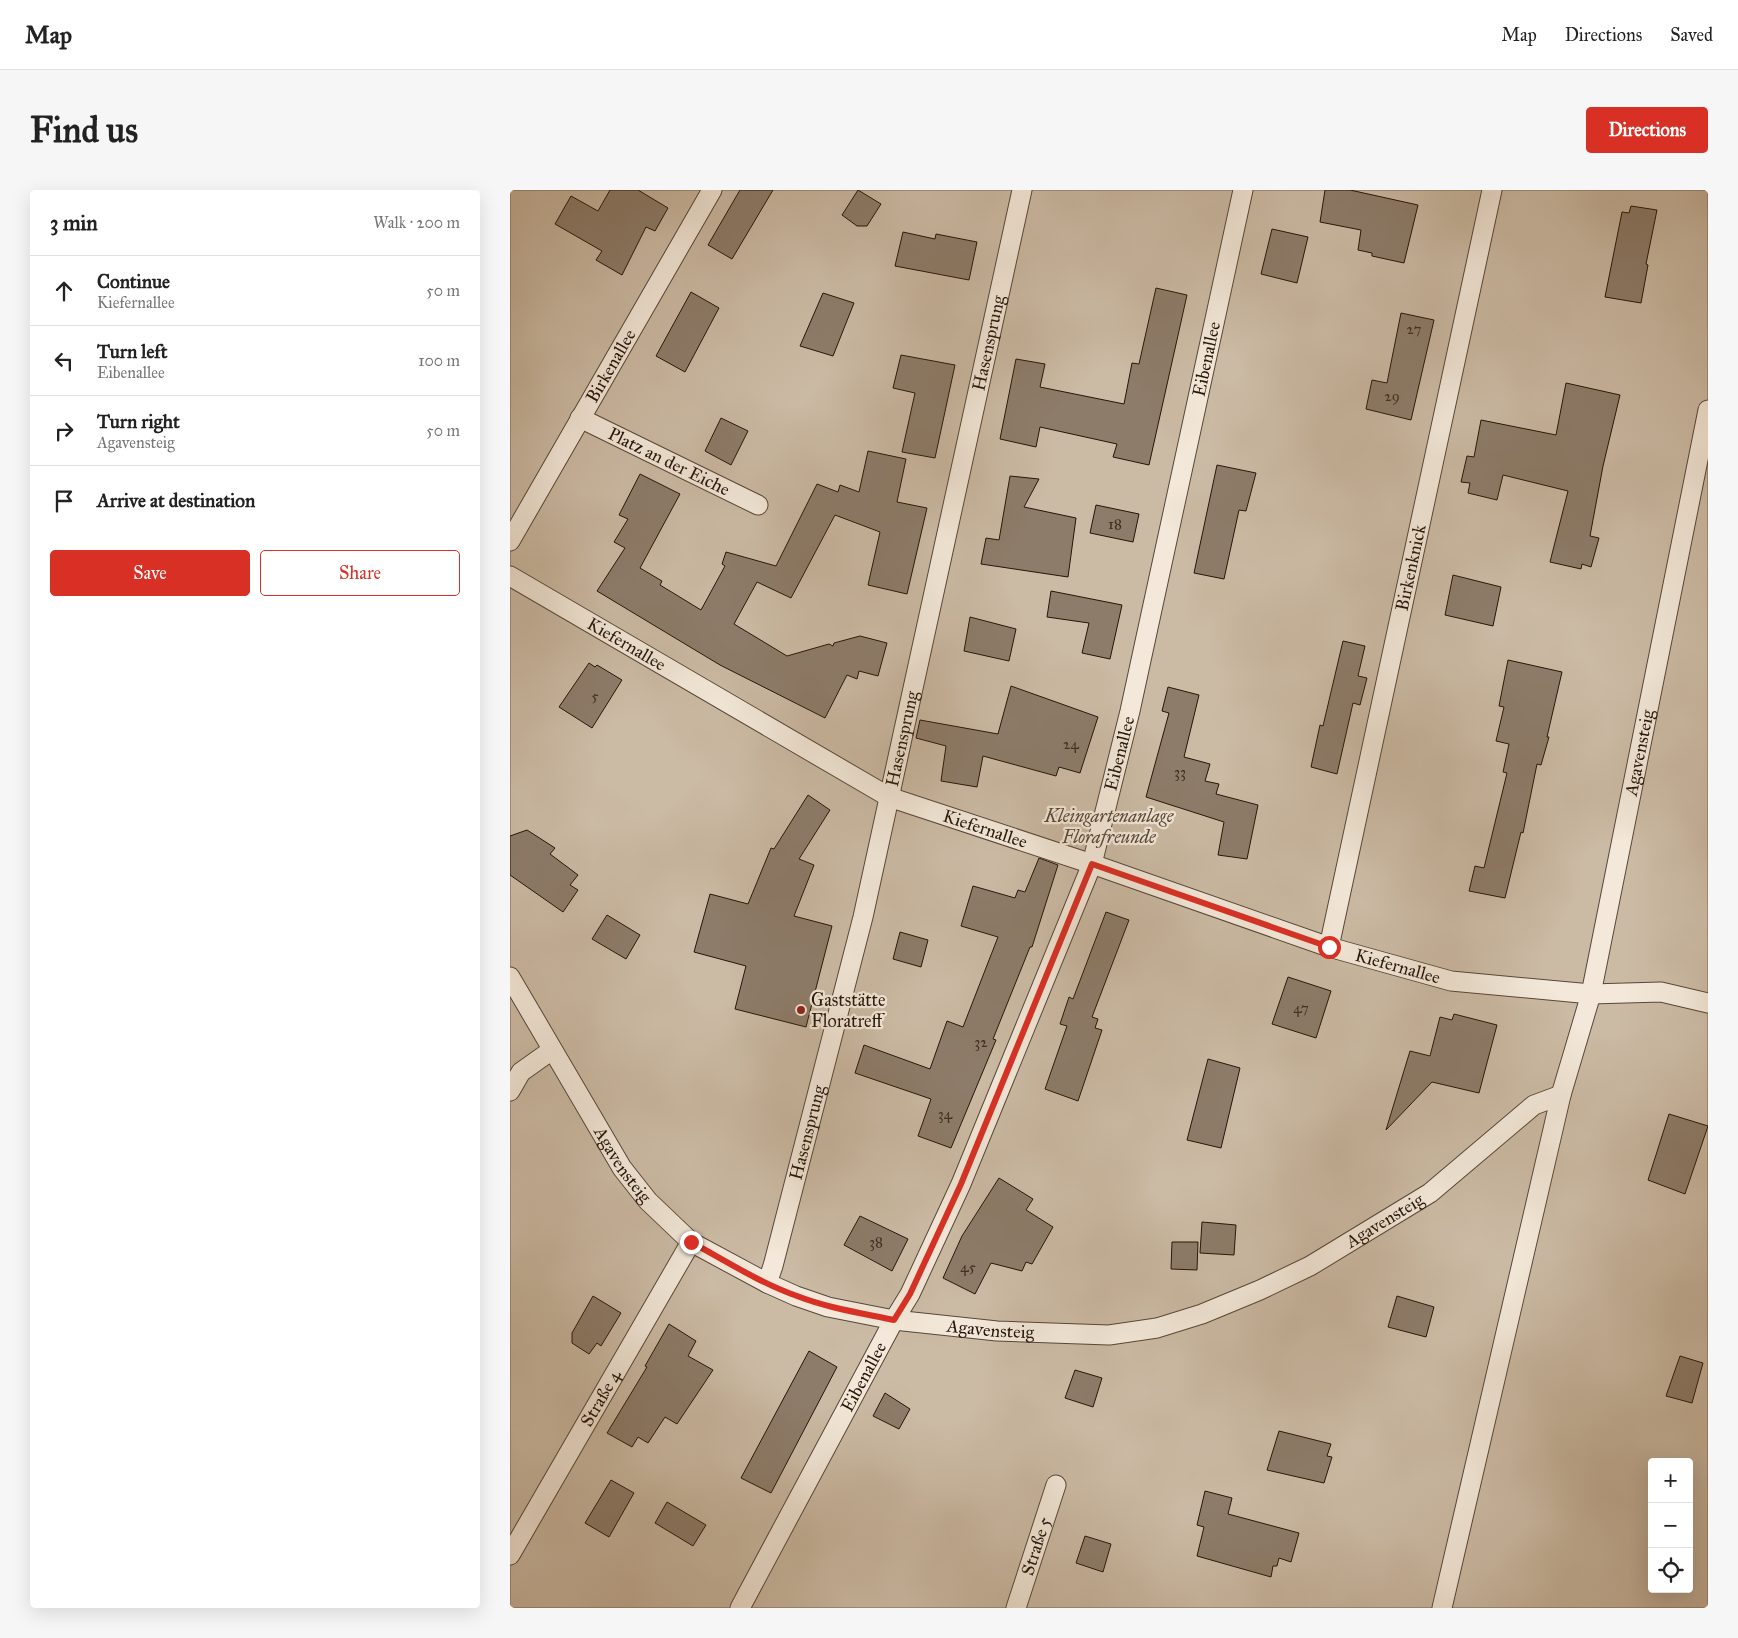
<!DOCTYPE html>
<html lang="en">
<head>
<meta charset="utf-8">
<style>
	:root { --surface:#fff; --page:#f6f6f6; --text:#222; --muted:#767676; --line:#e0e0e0; --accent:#d93025 }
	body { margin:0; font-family:"IM FELL Great Primer",serif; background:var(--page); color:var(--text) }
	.controls { position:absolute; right:15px; bottom:15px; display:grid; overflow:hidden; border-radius:5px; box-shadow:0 5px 20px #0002 }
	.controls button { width:45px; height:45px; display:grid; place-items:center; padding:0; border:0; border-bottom:1px solid var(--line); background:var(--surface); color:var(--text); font:25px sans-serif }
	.stop { position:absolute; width:15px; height:15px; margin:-11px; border:4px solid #d93025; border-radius:50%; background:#fff }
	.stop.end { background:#d93025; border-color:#fff; box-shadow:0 1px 5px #0008 }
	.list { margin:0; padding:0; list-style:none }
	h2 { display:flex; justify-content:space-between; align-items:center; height:65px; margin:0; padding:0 20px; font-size:21px }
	h2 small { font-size:16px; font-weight:400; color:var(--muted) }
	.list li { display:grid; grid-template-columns:32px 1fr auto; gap:15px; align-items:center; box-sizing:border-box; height:70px; padding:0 20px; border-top:1px solid var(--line) }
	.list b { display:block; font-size:19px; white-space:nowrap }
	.list p { margin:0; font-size:16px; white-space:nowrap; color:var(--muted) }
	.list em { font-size:16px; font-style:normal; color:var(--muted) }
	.actions { display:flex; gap:10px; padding:15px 20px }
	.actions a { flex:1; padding:11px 0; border:1px solid var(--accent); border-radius:5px; text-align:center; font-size:18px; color:var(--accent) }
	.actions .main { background:var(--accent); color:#fff }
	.icon { flex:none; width:28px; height:28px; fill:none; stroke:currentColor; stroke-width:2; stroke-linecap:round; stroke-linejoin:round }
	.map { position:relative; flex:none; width:1198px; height:1418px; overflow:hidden; border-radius:5px }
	header { display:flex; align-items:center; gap:30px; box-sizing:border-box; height:70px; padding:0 25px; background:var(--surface); border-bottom:1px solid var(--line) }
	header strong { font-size:24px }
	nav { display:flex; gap:28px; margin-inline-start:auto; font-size:18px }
	.intro { display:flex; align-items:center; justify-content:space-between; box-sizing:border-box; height:120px; padding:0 30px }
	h1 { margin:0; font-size:35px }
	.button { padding:12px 22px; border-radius:5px; background:var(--accent); color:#fff; font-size:18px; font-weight:700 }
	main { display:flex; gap:30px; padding:0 30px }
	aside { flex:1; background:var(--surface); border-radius:5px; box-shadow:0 5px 20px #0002 }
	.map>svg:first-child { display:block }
	.green { fill:#cbbaa4; stroke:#786856; fill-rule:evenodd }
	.building { fill:#8d7c6a; stroke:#251509 }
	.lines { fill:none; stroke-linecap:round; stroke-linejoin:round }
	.service-casing { stroke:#574738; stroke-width:21 }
	.service { stroke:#f3e8d9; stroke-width:19 }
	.route { stroke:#d93025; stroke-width:6 }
	.poi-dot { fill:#8f2418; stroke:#f3e8d9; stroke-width:2 }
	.labels { text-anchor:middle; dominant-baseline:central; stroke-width:4.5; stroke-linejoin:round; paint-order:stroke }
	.number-label { font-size:15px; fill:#3f2f21 }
	.street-label { font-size:18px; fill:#251509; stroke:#f3e8d9 }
	.park-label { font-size:18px; font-style:italic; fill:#574738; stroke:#f3e8d9 }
	.poi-label { font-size:18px; fill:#251509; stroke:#f3e8d9; text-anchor:start }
</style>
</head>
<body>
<header>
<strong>Map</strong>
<nav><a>Map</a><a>Directions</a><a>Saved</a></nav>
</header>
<div class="intro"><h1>Find us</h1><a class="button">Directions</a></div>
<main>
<aside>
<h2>3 min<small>Walk · 200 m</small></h2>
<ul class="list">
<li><svg class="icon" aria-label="ahead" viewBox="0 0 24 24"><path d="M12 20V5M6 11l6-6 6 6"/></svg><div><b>Continue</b><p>Kiefernallee</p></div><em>50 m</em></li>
<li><svg class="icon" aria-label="left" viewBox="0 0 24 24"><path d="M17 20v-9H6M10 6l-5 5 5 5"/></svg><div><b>Turn left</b><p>Eibenallee</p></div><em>100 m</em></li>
<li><svg class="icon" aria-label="right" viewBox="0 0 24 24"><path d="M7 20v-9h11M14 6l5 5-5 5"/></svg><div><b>Turn right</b><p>Agavensteig</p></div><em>50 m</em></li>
<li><svg class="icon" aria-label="arrive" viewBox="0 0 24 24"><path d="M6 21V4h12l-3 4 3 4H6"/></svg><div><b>Arrive at destination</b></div></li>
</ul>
<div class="actions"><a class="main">Save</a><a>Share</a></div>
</aside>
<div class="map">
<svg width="1198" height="1418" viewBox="0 0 1198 1418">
	<rect width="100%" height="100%" fill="#eddcc4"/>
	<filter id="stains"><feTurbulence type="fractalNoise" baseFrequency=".004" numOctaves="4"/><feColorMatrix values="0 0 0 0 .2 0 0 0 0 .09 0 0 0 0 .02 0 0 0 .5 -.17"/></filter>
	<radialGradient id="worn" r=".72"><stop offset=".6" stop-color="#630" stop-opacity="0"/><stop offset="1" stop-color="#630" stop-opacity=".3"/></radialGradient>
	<path class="green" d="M0,0h1198v1418h-1198zM1142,1272h37v127h-37z"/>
	<path class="building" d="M100,0h28l30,18 -13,23 -9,-4 -24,48 -26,-15 6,-9 -47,-27 16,-28 27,15z
		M230,0h33l-41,69 -24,-14z
		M348,0l23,14 -14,22h-10l-15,-11z
		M815,0h25l68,15 -14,58 -32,-7v-3l-14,-3 3,-20 -41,-8z
		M1121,16l26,4 -11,54 2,1 -7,38 -36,-6 17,-85 7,1z
		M762,39l36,8 -11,46 -36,-9z
		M393,42l32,7 1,-5 41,8 -8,38 -74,-14z
		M646,98l31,7 -38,170 -36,-8 4,-13 -77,-17 -4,20 -36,-8 16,-80 29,5 -5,23 84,17 8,-41 7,1z
		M181,102l28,16 -34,64 -29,-16z
		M313,103l31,10 -21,53 -33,-10z
		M891,123l33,7 -23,100 -45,-11 6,-29 15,3z
		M391,165l54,10 -20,93 -33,-6 13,-59 -22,-5z
		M1056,193l54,12 -17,71 -13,70 9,2 -8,29 -9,-3 -1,5 -31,-7 18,-71 -65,-16 -6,25 -29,-7 2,-10 -9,-1 6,-26 7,1 7,-37 75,15z
		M211,228l27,13 -17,34 -26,-14z
		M358,261l38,8 -9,43 30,6 -20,86 -39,-9 12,-53 -45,-17 -44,83 -34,-16 -23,42 53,32 42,-12 4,2 1,-3 26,-7 27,7 -9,33 -19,-5 -2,8 -10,-4 -22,43 -105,-53 -123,-74 28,-43 -11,-6 14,-23 -9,-4 21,-41 40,20 -40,74 22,13 -2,4 41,25 24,-44 -3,-2 4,-12 50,14 41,-82 21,8 2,-7 19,7z
		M707,275l39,8 -10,38 -7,-1 -15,69 -30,-6z
		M500,286l29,3 -15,28 52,11 -8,59 -87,-13 5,-26 13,2z
		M586,315l43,9 -6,28 -43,-9z
		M943,385l48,12 -8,39 -48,-11z
		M541,401l71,14 -12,54 -28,-6 7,-30 -42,-6z
		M460,427l46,12 -7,32 -45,-10z
		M833,451l22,5 -7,30 9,2 -7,27 -7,-2 -16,71 -26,-7 9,-42 3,1z
		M998,470l54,12 -15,65h2l-8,28 -4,-1 -14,69 -2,-1 -16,66 -36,-7 6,-25 9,2 23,-95 -4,-1 6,-28 -13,-3 8,-34 -5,-1z
		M79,473l6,4 2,-2 25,15 -30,48 -33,-21z
		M501,496l87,31 -18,56 -21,-6 -3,9 -73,-20 -6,31 -36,-6 5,-35 -30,-8 4,-18 78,14z
		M658,497l31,8 -15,62 26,7 -5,17 14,3 -3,10 42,11 -11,54 -29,-4 6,-33 -78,-25 23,-84 -7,-2z
		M298,605l22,15 -31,49 15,6 -20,51 38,10 -26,101 -71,-18 11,-43 -52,-14 16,-58 38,10 23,-56 3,1z
		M17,640l28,18 -5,6 28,21 -8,10 8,5 -15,22 -53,-37v-39z
		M529,668l19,7 -26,82h-2l-37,92 3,1 -45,108 -33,-12 13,-37 -76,-26 9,-28 66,24 17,-48 16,6 35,-90 -37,-11 12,-40 42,12 3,-8 7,2z
		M596,722l23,8 -37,97 6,2 -3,9 7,2 -24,71 -33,-12 22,-63 -7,-2 9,-27 4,2z
		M97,725l33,20 -14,24 -34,-20z
		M390,742l28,8 -7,27 -28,-8z
		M778,787l43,14 -15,47 -44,-14z
		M944,824l43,11 -18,68 -47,-11 -46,48 24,-79 20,5 10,-39 12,3z
		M698,869l32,9 -19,80 -34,-8z
		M1159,924l39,12 -23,68 -37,-14z
		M489,988l34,21 -7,11 27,17 -21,37 -6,-2 -4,9 -31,-8 -16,31 -32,-16 19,-42z
		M350,1026l48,23 -16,32 -48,-26z
		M692,1032l34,3 -2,30 -34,-2z
		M662,1052h26l-1,28 -26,-1z
		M83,1106l28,17 -20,33 -4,-3 -8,11 -17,-11v-10z
		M887,1106l37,11 -8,30 -38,-10z
		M159,1134l27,17 -8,15 25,14 -36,54 -12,-7 -17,26 -10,-6 -6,10 -25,-14 40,-66 -2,-1z
		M299,1161l28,16 -66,126 -30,-15z
		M1170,1166l23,7 -11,40 -26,-7z
		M565,1180l27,8 -9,29 -28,-9z
		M375,1203l25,16 -11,20 -26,-13z
		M769,1241l52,13 -4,12 5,1 -8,26 -57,-13z
		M101,1290l23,13 -25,44 -24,-14z
		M695,1301l27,7 -4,16 71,19 -8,29 -12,-4 -2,8h-4l-2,11 -74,-21 7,-29 -7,-2z
		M157,1312l39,23 -13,21 -38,-23z
		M575,1346l26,8 -8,28 -27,-9z"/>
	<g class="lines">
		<defs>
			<g id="service">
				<path id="s1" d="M70,228l178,87"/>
				<path id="s2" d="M0,351l202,-351"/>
				<path id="s3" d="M0,386l379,221 203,67 237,83 122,34 140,13 70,-2 47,11"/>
				<path id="s4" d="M819,757l163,-757"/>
				<path id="s5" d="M0,787l112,191 26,33 43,41 76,41 29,13 32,11 66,13 103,11 112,4 48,-7 45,-14 58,-24 50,-24 120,-73 104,-88 27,-10"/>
				<path d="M0,901l11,-19 31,-22"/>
				<path id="s6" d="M257,1093l6,-17 90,-349 159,-727"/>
				<path id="s7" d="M0,1365l181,-313"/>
				<path id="s8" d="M230,1418l154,-288 16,-26 51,-110 131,-320 38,-153 113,-521"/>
				<path id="s9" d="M506,1418l40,-123"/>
				<path id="s10" d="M932,1418l119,-513 30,-101 117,-584"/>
			</g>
		</defs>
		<use href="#service" class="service-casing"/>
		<use href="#service" class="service"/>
	</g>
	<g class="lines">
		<path class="route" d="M181,1052c35,19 69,41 106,54 31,12 64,17 97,24l16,-26 51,-110 131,-320 237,83"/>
	</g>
	<circle class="poi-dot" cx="291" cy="820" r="5"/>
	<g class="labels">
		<g class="number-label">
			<text x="904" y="139">27</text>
			<text x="882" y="206">29</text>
			<text x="605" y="334">18</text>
			<text x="85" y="506">5</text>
			<text x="561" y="554">24</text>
			<text x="670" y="582">33</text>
			<text x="791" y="818">47</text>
			<text x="471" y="852">32</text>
			<text x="435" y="924">34</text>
			<text x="366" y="1052">38</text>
			<text x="458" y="1077">45</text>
		</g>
		<g class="street-label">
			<text stroke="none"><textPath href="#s6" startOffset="966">Hasensprung</textPath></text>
			<text stroke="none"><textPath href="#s8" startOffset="1342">Eibenallee</textPath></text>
			<text stroke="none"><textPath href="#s2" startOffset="202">Birkenallee</textPath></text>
			<text stroke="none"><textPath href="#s1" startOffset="99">Platz an der Eiche</textPath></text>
			<text stroke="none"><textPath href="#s4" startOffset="388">Birkenknick</textPath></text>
			<text stroke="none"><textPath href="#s3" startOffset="135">Kiefernallee</textPath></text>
			<text stroke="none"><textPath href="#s6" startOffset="561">Hasensprung</textPath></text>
			<text stroke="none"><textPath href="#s8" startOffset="938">Eibenallee</textPath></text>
			<text stroke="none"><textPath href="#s10" startOffset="878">Agavensteig</textPath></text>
			<text stroke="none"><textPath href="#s3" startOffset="540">Kiefernallee</textPath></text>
			<text stroke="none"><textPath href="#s3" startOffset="975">Kiefernallee</textPath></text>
			<text stroke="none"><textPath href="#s6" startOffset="156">Hasensprung</textPath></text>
			<text stroke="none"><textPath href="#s5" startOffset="219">Agavensteig</textPath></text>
			<text stroke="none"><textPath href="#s5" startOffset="1059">Agavensteig</textPath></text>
			<text stroke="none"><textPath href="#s5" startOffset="639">Agavensteig</textPath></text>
			<text stroke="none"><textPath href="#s8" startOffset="262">Eibenallee</textPath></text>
			<text stroke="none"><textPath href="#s7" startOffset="181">Straße 4</textPath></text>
			<text stroke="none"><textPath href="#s9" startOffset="65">Straße 5</textPath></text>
		</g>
		<g class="park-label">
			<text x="599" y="626">Kleingartenanlage<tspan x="599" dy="21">Florafreunde</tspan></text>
		</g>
		<g class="poi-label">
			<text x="301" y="810">Gaststätte<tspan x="301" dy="21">Floratreff</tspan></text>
		</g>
	</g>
	<rect width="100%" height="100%" filter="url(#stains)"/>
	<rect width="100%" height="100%" fill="url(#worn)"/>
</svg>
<div class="controls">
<button>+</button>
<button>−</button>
<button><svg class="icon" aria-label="locate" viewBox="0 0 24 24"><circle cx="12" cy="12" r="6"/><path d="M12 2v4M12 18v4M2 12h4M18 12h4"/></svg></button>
</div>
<div class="stop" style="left:819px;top:757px"></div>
<div class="stop end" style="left:181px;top:1052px"></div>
</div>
</main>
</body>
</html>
